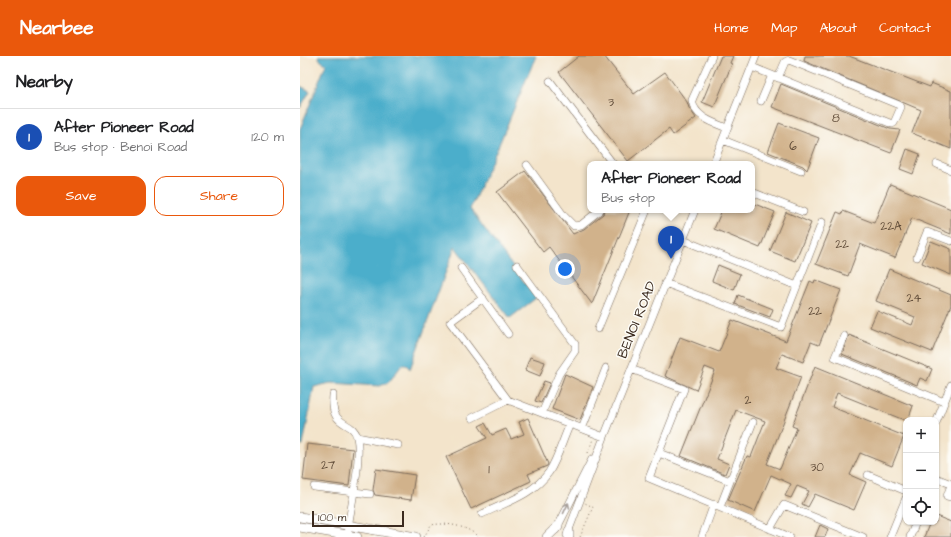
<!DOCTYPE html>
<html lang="en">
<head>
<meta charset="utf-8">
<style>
	:root { --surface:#fff; --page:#f2f2f2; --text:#202124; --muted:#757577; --line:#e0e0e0; --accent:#ea580c }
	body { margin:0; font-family:"Architects Daughter",sans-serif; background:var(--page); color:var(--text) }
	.controls { position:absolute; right:12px; bottom:12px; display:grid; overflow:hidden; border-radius:8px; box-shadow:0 1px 3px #0004 }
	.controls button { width:36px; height:36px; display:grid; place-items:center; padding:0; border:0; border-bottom:1px solid var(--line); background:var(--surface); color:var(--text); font:20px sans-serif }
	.scale { position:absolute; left:12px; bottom:10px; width:92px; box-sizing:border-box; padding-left:4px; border:2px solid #3b2a1e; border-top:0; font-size:11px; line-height:14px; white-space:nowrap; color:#3b2a1e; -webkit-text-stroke:3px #fdfcf7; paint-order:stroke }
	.you { position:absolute; left:265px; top:213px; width:14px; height:14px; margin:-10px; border:3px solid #fff; border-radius:50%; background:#1a73e8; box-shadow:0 0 0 6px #1a73e833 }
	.badge { display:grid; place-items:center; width:26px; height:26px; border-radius:50%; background:var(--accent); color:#fff; font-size:13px; font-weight:700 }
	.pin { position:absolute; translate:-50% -33px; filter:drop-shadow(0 1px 2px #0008) }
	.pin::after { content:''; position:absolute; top:21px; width:14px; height:12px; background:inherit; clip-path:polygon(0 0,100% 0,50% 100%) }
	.popup { position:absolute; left:287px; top:105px; width:168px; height:52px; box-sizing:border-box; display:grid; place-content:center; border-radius:8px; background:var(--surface); filter:drop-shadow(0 1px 3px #0005); font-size:13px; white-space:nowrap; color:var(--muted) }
	.popup b { font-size:15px; color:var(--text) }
	.popup::after { content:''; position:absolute; left:50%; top:100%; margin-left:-8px; border:8px solid transparent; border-top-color:var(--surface) }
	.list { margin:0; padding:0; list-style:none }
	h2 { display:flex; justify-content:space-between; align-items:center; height:52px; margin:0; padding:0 16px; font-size:17px }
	h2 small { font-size:13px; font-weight:400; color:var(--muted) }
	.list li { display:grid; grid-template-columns:26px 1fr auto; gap:12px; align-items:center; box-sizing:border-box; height:56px; padding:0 16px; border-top:1px solid var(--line) }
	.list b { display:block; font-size:15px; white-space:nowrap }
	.list p { margin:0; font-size:13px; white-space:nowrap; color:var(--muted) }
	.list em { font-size:13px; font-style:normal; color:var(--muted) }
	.actions { display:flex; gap:8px; padding:12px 16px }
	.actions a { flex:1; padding:9px 0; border:1px solid var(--accent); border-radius:12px; text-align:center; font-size:14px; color:var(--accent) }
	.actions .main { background:var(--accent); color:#fff }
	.icon { flex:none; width:22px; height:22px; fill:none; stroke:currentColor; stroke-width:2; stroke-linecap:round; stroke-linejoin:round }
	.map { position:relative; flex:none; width:651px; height:481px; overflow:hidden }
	header { display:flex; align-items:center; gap:24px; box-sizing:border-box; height:56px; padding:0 20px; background:var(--accent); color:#fff }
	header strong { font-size:19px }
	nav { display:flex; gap:22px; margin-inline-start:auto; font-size:14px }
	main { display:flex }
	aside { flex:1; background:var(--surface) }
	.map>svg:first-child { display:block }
	.water { fill:#4caecb; stroke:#446c74 }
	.building { fill:#d1b28b }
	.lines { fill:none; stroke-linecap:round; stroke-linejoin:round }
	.minor-casing { stroke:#7b6b5b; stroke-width:8 }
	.major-casing { stroke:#7b6b5b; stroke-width:10 }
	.path { stroke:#7b6b5b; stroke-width:1; stroke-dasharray:1 3; stroke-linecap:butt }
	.minor { stroke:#fff; stroke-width:7 }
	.major { stroke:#fff; stroke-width:9 }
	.oneway { stroke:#a79f9a }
	.labels { text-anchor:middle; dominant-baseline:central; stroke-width:3; stroke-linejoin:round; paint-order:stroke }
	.number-label { font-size:12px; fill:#604c39 }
	.street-label { font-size:14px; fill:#3b2a1e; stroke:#fdfcf7 }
</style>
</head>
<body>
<header>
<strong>Nearbee</strong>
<nav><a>Home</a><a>Map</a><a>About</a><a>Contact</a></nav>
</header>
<main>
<aside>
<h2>Nearby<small></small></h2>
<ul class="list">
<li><span class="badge" style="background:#1a4fb4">1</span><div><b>After Pioneer Road</b><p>Bus stop · Benoi Road</p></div><em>120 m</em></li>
</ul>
<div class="actions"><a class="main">Save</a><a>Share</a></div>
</aside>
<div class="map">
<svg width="651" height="481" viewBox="0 0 651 481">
	<rect width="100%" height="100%" fill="#fdfcf7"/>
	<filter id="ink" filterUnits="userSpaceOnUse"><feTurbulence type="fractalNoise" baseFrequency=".025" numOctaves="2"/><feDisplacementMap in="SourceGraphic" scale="8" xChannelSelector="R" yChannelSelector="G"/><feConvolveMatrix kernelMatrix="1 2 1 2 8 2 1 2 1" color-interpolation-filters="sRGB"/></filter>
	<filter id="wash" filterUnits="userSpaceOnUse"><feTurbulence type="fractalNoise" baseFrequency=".012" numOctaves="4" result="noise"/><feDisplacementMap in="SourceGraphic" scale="16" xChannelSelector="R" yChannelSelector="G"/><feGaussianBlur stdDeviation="0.9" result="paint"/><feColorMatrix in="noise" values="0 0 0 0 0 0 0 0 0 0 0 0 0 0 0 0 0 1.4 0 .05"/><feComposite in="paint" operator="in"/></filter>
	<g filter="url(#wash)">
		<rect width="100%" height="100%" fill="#f3e4cb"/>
		<path class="water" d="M18,0h218l-38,91 -28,62 66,89 -26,20 -55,-71 -45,122 -4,-4h-4l-13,17 -9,4 -49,-3 -17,4 -11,58h-3v-316l26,-65 -5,-3z
			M0,30l10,5 -10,17z"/>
		<g id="blocks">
			<path class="building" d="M279,0h25l30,38 31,-22 22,30 2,6 7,10 -23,17 -4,-6 -41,32 -69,-89z
				M421,0h12l-3,7 2,1 -18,43 -12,-5z
				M505,0h44l81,31 1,-4 20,8v58l-39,-16 9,-23 -117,-49z
				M481,28l109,45 10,1 -9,23 -119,-46z
				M479,67l40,15 -12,32 -4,-4 -35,-14z
				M607,93l13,5 -7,20 -13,-5z
				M225,115l48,63 11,-5 19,-15 2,-4h25l-38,94 -43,-57 -6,5 -46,-60z
				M590,128l61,25v25l-39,-16 -17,40 -35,-14 -12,32 -32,-12 21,-52 5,2 1,-3 31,12z
				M452,147l23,9 -15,36 -46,-19 8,-19h30z
				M486,156l25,11 -16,38 -25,-10z
				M631,185l20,8v26l-29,-12z
				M418,209l22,9 -6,16 -22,-9z
				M589,213l62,26v10l-19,47 -62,-25 7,-16 35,14 3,-8 -39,-16z
				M515,224l26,10 -22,55 -8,-3 -8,20 -21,-8 -6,14 25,9 -34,87 13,5 17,-41 -5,-2 23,-60 98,40 -5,14h-4l-67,-27 -5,14 72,29 -12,30 -32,-13 -10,22 16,7 -12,28 -39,-16 -7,13 -6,-3 7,-13 -12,-5 -6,12 -6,-2 6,-12 -20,-9 -16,37 -27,-12 19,-44 4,1 14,-36 -29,-11 -19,49 12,5 -4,10 -44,-18 34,-85 -10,-4 -9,23 -31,-14 15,-39 39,15 13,-32 54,21 24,-60 4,2z
				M438,239l35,14 -3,8 -35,-13z
				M549,279l83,34 -5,12 -7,-3 -3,7 -75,-31z
				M230,301l15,5 -5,14 -15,-6z
				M265,318l28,13 -13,33 -28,-11z
				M244,325l6,2 -9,20 -6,-2z
				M228,362l20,46 -1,2 -19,8 3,7 -60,28 -25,-52 41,-19 -8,-12 6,-3 7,12 14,-6 5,10 13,-5 -5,-12z
				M7,388l46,5 -4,37 -46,-6z
				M76,413l39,6 -4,25 -36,-5 -2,-5z
				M636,460l15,6v15h-27l6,-15h6z
				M520,469l8,4 -3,8h-10z"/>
		</g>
	</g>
	<g filter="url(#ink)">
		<use href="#blocks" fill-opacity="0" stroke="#7b6b5b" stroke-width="1"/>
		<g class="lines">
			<defs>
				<path id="minor" d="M412,0l-20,44c2,17 22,23 35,28
					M452,11l140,57 2,-1 7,-16 -2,-2 -110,-45 -4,2 -7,16
					M250,25l63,83
					M461,45l11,-26
					M423,84l78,31
					M413,108l43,-108
					M637,108l14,6
					M227,109l37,51 10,10 7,-1 19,-15
					M452,136l51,20
					M383,184l114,46
					M617,201l10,-25 24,9
					M217,209l58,79v7l-16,23 -17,39
					M161,212l47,66
					M365,227l116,44 41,-105
					M183,242l-33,24 58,78 96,37
					M298,273l49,-119
					M544,280l-9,21 109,45
					M331,313l53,20 -35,89 141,59
					M33,339c-3,35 20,24 24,42 5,23 -7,73 -10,98
					M172,362l36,-18
					M636,367l15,-38
					M282,373l24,-61
					M57,381l41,8
					M359,397l71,28
					M568,419l38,16
					M636,422l15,6
					M651,429l-4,11 4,1
					M14,431l56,7
					M420,451l33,-85
					M182,458c23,-11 52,-20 67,-42 9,-14 14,-33 21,-48
					M470,473l14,-24 79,32
					M256,474l36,-71
					M267,479l37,-98 91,-227
					M402,481l12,-33
					M590,481l16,-39
					M610,481l6,-15"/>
				<path id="major" d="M0,461l116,20
					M0,471l57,10
					M247,481l11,-11
					M269,481v-6"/>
			</defs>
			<use href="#minor" class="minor-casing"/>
			<use href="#major" class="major-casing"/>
			<path class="path" d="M288,397l5,-14
				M124,481l7,-12c14,-3 38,1 47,12
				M280,481l13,-30 -8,-4"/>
			<use href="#minor" class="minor"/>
			<use href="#major" class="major"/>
		</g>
		<defs><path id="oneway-shaft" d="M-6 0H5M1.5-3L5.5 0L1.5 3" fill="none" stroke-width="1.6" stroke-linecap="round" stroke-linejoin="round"/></defs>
		<use class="oneway" href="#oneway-shaft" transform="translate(266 452) rotate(-65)"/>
	</g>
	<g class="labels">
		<g class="number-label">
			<text x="311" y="46">3</text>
			<text x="536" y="62">8</text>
			<text x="493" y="90">6</text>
			<text x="591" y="170">22A</text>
			<text x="542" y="188">22</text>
			<text x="614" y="242">24</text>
			<text x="515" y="255">22</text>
			<text x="448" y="344">2</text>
			<text x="28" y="409">27</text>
			<text x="517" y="411">30</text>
			<text x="189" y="413">1</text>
		</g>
		<g class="street-label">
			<text transform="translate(337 264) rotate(-68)">BENOI ROAD</text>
		</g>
	</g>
</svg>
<div class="controls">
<button>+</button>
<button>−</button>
<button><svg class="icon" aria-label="locate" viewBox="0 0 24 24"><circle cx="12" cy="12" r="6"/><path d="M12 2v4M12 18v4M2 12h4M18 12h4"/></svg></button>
</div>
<div class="scale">100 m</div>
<div class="you"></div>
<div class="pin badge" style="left:371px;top:203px;background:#1a4fb4">1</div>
<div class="popup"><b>After Pioneer Road</b>Bus stop</div>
</div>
</main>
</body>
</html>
